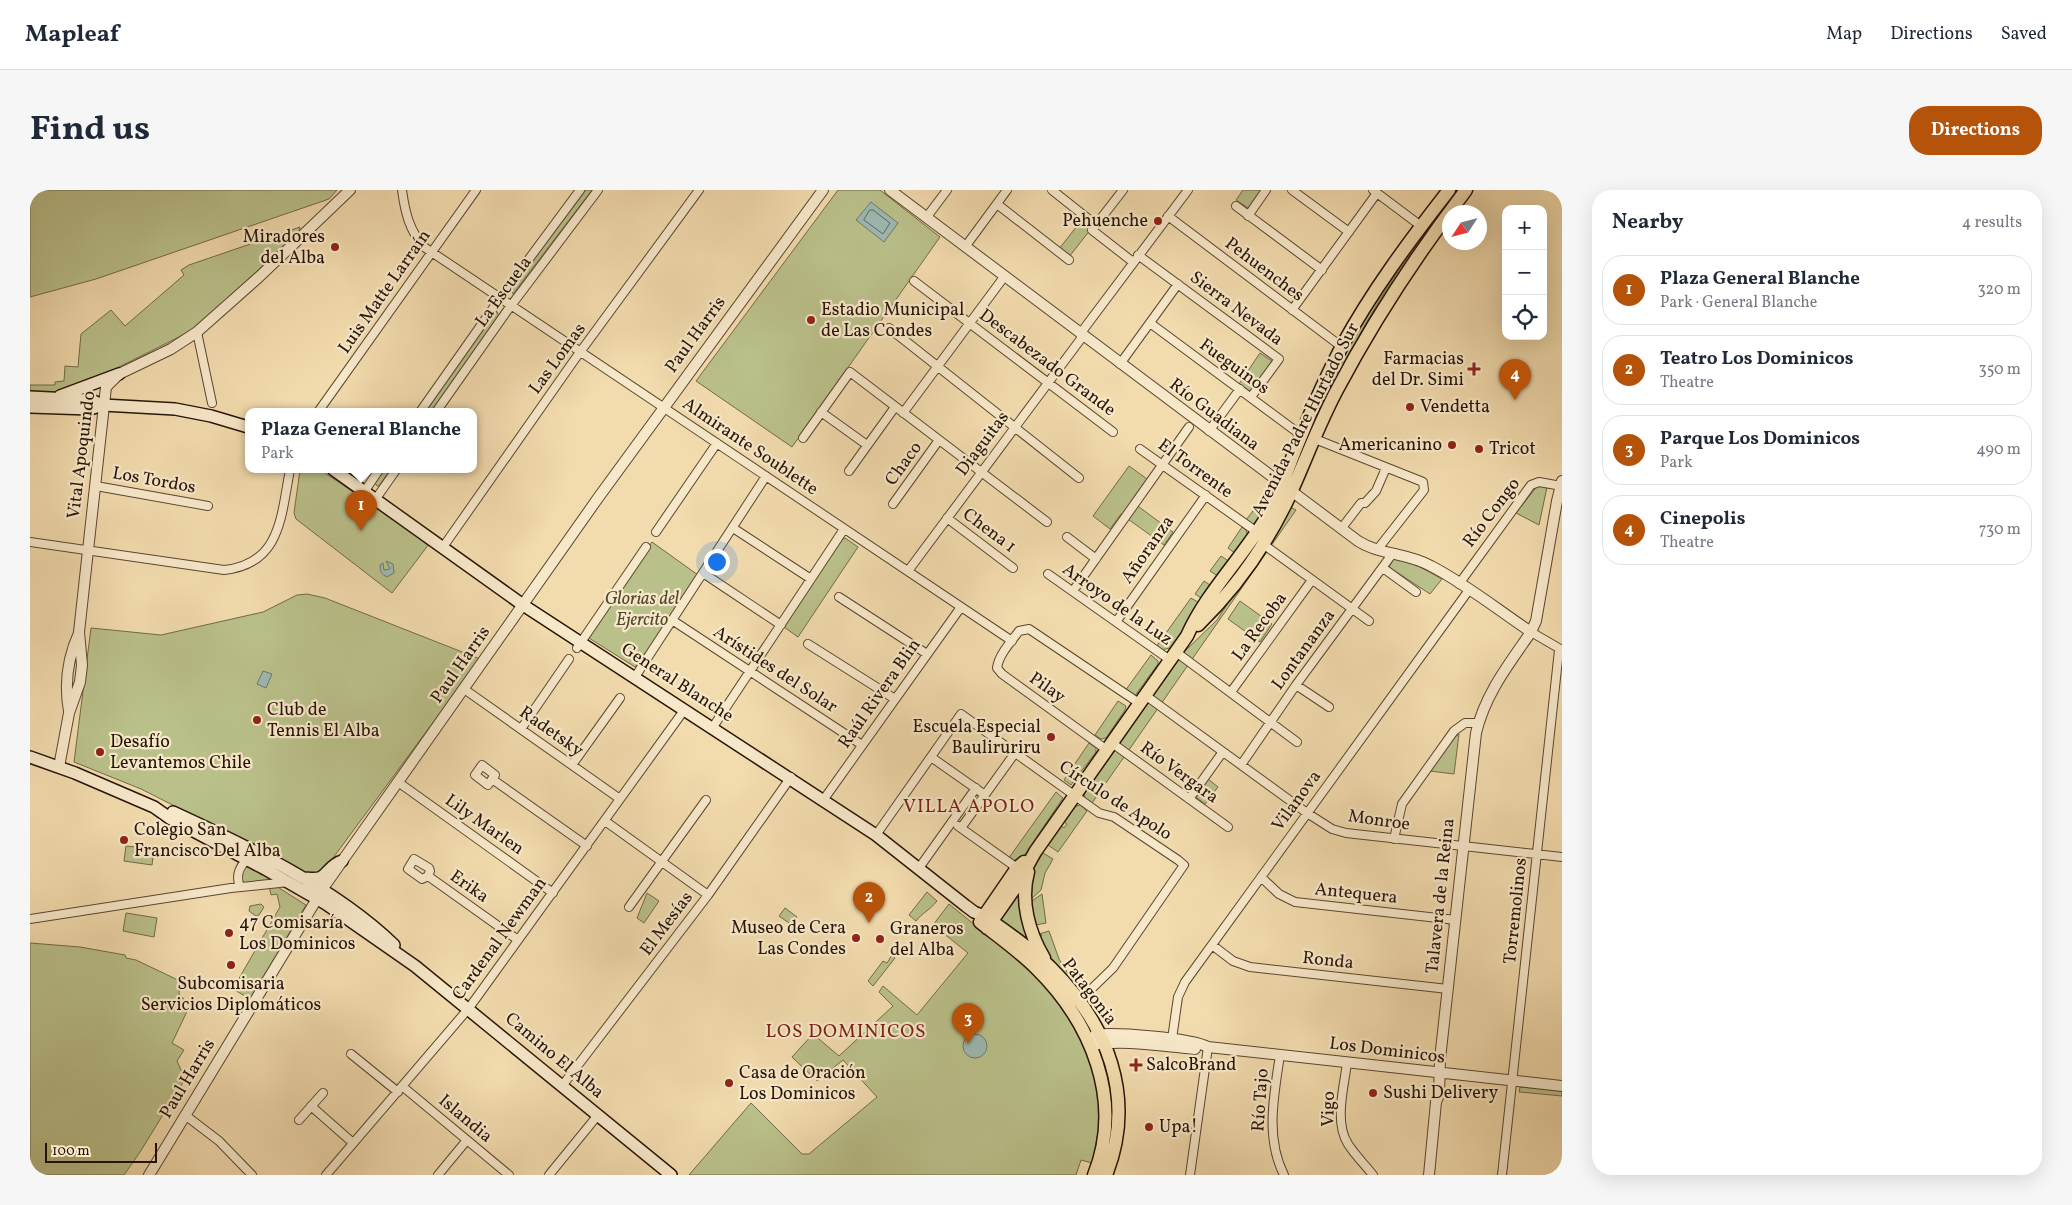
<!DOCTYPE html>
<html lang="en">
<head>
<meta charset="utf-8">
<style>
	:root { --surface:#fff; --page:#f6f6f7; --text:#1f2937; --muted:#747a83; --line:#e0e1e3; --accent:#b45309 }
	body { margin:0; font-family:Vollkorn,serif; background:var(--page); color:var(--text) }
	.controls { position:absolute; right:15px; top:15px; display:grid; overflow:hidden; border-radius:10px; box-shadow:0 5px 20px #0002 }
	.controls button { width:45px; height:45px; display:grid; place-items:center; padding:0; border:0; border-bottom:1px solid var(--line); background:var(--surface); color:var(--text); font:25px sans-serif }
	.compass { position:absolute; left:1412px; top:15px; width:45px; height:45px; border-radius:50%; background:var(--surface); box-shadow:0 5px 20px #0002; rotate:234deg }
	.scale { position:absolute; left:15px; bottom:12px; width:112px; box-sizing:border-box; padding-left:5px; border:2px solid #281506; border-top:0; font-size:14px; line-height:18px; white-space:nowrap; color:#281506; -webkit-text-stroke:4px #f7e8ca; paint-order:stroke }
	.you { position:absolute; left:686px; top:371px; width:18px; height:18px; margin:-12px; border:4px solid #fff; border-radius:50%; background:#1a73e8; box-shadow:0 0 0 8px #1a73e833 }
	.badge { display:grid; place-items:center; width:32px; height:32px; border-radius:50%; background:var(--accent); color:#fff; font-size:16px; font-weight:700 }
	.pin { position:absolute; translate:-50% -41px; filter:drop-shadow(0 1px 2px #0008) }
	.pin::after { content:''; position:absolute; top:26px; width:18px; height:15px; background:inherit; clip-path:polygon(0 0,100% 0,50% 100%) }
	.popup { position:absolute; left:215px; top:218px; width:232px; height:65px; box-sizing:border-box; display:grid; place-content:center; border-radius:10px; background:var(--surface); filter:drop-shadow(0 1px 4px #0005); font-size:16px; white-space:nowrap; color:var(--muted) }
	.popup b { font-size:19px; color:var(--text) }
	.popup::after { content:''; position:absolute; left:50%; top:100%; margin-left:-10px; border:10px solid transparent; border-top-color:var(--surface) }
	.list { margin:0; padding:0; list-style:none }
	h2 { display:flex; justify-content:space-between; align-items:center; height:65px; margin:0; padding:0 20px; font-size:21px }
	h2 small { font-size:16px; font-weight:400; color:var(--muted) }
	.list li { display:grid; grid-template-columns:32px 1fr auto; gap:15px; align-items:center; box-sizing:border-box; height:70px; margin:0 10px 10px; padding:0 10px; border:1px solid var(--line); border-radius:20px }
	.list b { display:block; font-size:19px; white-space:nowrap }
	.list p { margin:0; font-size:16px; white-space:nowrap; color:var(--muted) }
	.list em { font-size:16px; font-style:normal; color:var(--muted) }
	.icon { flex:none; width:28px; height:28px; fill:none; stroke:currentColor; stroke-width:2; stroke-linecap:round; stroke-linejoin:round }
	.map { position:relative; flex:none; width:1532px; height:985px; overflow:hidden; border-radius:20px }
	header { display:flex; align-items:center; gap:30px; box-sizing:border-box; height:70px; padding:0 25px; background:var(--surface); border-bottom:1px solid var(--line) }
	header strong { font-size:24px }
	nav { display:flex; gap:28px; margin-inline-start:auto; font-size:18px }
	.intro { display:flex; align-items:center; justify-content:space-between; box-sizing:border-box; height:120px; padding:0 30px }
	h1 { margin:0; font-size:35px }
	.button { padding:12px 22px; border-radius:20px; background:var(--accent); color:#fff; font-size:18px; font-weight:700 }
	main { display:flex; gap:30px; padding:0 30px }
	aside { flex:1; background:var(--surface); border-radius:20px; box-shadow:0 5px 20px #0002 }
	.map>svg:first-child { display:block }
	.green { fill:#bac08a; stroke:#716a48 }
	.water { fill:#9db9b2; stroke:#6e776d }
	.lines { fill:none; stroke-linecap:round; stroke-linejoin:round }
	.shore { stroke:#62675c; stroke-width:1 }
	.minor-casing { stroke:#5a4630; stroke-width:10 }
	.tertiary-casing { stroke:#5a4630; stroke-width:12 }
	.secondary-casing { stroke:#281506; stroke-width:14 }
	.primary-casing { stroke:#281506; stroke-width:15 }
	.minor { stroke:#f7e8ca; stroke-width:8 }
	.tertiary { stroke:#f7e8ca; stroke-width:10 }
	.secondary { stroke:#f7e8ca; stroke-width:11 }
	.primary { stroke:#f2dbad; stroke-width:12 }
	.poi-dot { fill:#8f2418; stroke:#f7e8ca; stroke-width:2 }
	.labels { text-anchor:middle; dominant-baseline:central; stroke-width:4.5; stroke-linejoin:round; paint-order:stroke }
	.poi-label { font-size:18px; fill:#281506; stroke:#f7e8ca; text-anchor:start }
	.street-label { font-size:18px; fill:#281506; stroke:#f7e8ca }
	.park-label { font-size:18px; font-style:italic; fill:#54482e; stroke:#f7e8ca }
	.neighbourhood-label { font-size:19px; letter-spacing:1px; fill:#7a1f14; stroke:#f7e8ca }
</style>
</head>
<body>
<header>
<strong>Mapleaf</strong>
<nav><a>Map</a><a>Directions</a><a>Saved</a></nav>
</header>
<div class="intro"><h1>Find us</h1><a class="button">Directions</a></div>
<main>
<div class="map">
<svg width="1532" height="985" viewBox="0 0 1532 985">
	<rect width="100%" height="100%" fill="#f2dbad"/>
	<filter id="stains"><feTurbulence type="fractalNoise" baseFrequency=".004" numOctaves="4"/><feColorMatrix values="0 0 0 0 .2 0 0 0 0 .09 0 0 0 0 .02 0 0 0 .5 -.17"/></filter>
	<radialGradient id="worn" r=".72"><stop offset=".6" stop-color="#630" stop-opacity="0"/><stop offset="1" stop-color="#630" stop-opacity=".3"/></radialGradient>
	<path class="green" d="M0,0h307l-8,9 -233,80 -66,18z
		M556,0h6l-79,104 -2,-4z
		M808,0h42l60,47 -148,210 -96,-66z
		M1213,0h18l-13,18 -12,-8z
		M1424,0h4c-39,50 -77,102 -106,159 -20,37 -36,76 -54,114l-8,9c25,-57 51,-117 85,-170 24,-39 52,-75 79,-112z
		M1054,27l10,8 -25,32 -10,-8z
		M270,37l-1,6 -108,98 -86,43 -50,18 -25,-1v-6h25v-3l9,-1 1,-15 13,1 3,-33 30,-24 14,16 59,-51 -3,-5 8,-5z
		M467,122l2,4 -67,95h-4l-1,-3 67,-94z
		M1230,163l12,8 -21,31 -12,-8z
		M1099,276l18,13 -16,22 42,31 -9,13 -43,-31 -11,15 -17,-13z
		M270,280h21l108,74 -37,49 -96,-74 -2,-6z
		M354,280h6l-11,16h-2l-2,-3z
		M1508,295l9,2 -8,38 -23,-12z
		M1226,317l7,5 -6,11 -6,1 -5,-4z
		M1260,317l6,3 -204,293 -7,-5 -1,-5 100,-141 33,-32z
		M1212,337l4,3 2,7 -12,17 -8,-6z
		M815,348l13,9 -60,90 -14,-10 56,-86z
		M622,352l46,33 -32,50 -31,42 -46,-29z
		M1191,366l9,6 -11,15 -9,-6z
		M1363,369l18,3 31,17 -12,15 -41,-27z
		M1174,391l9,6 -9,13 -9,-6z
		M277,404l18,4 155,61 -164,222 -88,-48 -87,-44 -67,-27 17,-134 70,7 102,-23 34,-17z
		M1161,408l10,6 -31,44 -9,2 -5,-3z
		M1210,411l32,23 -12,18 -32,-23z
		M1121,465l7,6v3l-24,33 -9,-6z
		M1088,511l8,5 -1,4 -19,28 -5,1 -6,-4z
		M1429,544l-5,40 -24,-3 21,-31z
		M1059,553l7,5v4l-25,33 -7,-5z
		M1178,589l10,8 -13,17 -8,-6 -1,-3z
		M1026,602l7,6 -46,68 -9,-7z
		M1050,615l7,6 -29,41 -10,-7 13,-19 3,2 3,-4 -3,-2 10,-15z
		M96,656l28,3 -2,16 -28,-4z
		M1013,663l10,6 -8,14 -4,17 -11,10 3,-31z
		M219,674l25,16 -31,3 -3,-9z
		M239,696h7l30,19 -56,94 -17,-10 47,-82 -3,-13 -6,1z
		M897,702l10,9c-7,9 -15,12 -21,20l-7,-6z
		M989,702l11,51 -32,-22z
		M617,703l12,8 -15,22 -7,-5z
		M1012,704l4,29 -10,2 -7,-22z
		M231,714l3,3 -5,8 -3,1 -7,-5 1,-5z
		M919,714l85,69c28,31 53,68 63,110 1,6 4,12 4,19 0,20 -5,41 -9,61l-11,-3 -5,15h-387l62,-72 51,51h7l68,-57 -34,-37 -26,21 -25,-24 21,-23 26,22 54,-50 -14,-14 4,-6 34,29 51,-62 -35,-28z
		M755,718l12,9 -5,8 -13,-9z
		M96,723l31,5 -3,19 -31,-6z
		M1019,741l10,28 20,32 -36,-42 -5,-9 4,-5 -3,-1z
		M0,753l50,4 45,8 1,3 10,2 44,21 -1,13 11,11 -18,38 12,7 -7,11 8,18 -45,73 -16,23h-94z
		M862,765l3,3 -22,28 -5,-5 15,-20 4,2z
		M1490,897l42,4v5l-43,-4z"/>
	<path class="water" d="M841,12l27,21 -14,19 -28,-22z
		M356,371l7,3 1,9 -7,4c-6,-3 -7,-5 -7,-12l3,-2 1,7 6,-1z
		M233,481l9,3 -6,14 -9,-4z
		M933 856a12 12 0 1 1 24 0a12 12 0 1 1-24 0Z"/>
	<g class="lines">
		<path class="shore" d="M840,20h3l17,13 -7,11 -19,-14z"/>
		<defs>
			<path id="minor" d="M372,0c3,22 7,40 22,57l588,394
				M1022,0l44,35
				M1093,0l-31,40 41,32
				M1262,0l57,42
				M1343,0l48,36
				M967,14l72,56
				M1206,16l86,64
				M1138,26l174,131
				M1218,26l18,-26
				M896,28l21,-28
				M935,57l42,-57
				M1108,65l141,104 -28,38
				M884,91l199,151
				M1262,120l85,-117
				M1120,133l151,112
				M859,138l190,150
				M167,142l15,71
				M1050,144l108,-144
				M1090,174l58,-80
				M288,222l158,-222
				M390,222l83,-118 77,-104
				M406,222l71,-101 91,-121
				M791,222l46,33
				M873,223l101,-136
				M1179,241l31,-42
				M773,248l47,-66 197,150
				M1285,249l108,43 1,8 -47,60
				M1110,259l117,83
				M819,281l46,-64
				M66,296l112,20
				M334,302l15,-22
				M345,310l21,-30
				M863,314l46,-64
				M917,328l66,50
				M703,338l78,51
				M1311,339l20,-26h4l11,-12 10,-23
				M626,342l61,-89
				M1037,347l29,22
				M0,352l194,28c58,-6 57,-56 66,-100
				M1233,354l106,77
				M413,357l132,-188 124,-169
				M1353,378l33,24
				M878,381l175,-235
				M673,383l78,52
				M1018,384l122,86
				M1429,394l72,-99 8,-3 23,4
				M1043,401l116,-164
				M809,407l88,57
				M642,430l190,125
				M1086,432l90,-127
				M1501,442l31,18
				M778,454l87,55
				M547,458l69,-101
				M1146,462l121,90
				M605,487l131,-201
				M1266,495l33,22
				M434,499l156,110
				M1201,502l81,-112
				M1115,505l162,118 25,16 14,4 216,24
				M683,537l131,-198
				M491,539l48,-70
				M1082,553l116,84
				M1077,560l-105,-76 -5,-6c2,-14 14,-26 22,-37l10,-2 110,74
				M901,567l54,38
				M452,575l13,10 -7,10 -13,-10z
				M542,575l48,-67
				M1211,575l55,-80 97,-132
				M462,589l95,67
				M368,592l155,111
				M794,609l137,-192
				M1159,609l33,-46
				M575,631l103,74
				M928,636l59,42
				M931,638l54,-75
				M846,645l85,-121 138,99 15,4 64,43 6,5 -71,103 -34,33
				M1364,649l8,-35 52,-73 11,-8h14
				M384,669l15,9 1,3 -2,5 -6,3 -14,-10z
				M889,678l57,-80
				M398,686l90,64
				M1231,687l18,17 16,8 161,18
				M210,697c-5,-12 0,-23 11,-30
				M599,717l77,-107
				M0,729l201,-31 58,-6
				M1182,755l21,16 17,6 198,22
				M1142,849l6,-42 7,-15 284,-392
				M321,864l47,38
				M1250,865c-6,40 -15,83 4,120
				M1317,873c-3,24 -13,59 1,81 7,11 17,21 25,31
				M372,896l107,89
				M532,896l146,-191 83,-118
				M281,916l42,37
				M155,925l34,26 33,34
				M269,930l24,-27
				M296,985l143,-167 216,-299
				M408,985l29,-35
				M519,985l49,-60
				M1160,985l18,-128
				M1472,985l57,-525"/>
			<path id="tertiary" d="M860,0l468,351c22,14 50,12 73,25 35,18 67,44 100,66
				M39,521c-5,-28 -2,-52 10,-78
				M29,577l10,-54 11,-31 2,-17 -3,-33 27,-245 13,-13 52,-25 26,-17 62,-55 91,-87
				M1065,845c20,-3 96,3 113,12l354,39
				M1061,855c33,-6 70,1 104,4
				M119,985l177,-291 272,-386 225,-308
				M1399,985l7,-73 3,-7 1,-36 36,-326c9,-39 33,-69 55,-101l5,-11 21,-120 5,-20"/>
			<path id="secondary" d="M30,206l59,-22
				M0,207l61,3 12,5 72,4 36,7 37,11
				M0,217l60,2 13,-4
				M304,280l189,135 353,230 90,71 8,6 10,4
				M0,567l45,16 79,34 17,12 94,50 61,35 89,62 256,209
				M143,622c74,34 162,76 221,133
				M273,688c5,0 11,1 16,0 7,-2 11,-13 23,-17"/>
			<path id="primary" d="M1168,435c37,-36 68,-80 90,-126 17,-37 31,-76 50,-111 37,-70 80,-135 128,-198
				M994,672l-7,6 -37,54c19,15 39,29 56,46 55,54 88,132 58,207
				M998,682c-8,29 1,61 16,86
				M961,731c20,14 42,29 60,47 56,56 86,129 55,207
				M957,738l30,-43 18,-33 152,-216c20,-45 58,-81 82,-123 13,-25 21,-52 32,-77 12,-30 26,-61 41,-90 30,-55 68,-106 107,-156"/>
		</defs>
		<use href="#minor" class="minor-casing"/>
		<use href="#tertiary" class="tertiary-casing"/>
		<use href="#secondary" class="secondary-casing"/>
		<use href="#primary" class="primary-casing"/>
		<use href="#minor" class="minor"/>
		<use href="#tertiary" class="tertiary"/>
		<use href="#secondary" class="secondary"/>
		<use href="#primary" class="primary"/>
	</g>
	<g class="poi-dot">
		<circle cx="1128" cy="31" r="5"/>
		<circle cx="305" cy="57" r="5"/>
		<circle cx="781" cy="130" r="5"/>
		<path d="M1441.5 171.5h5v5h5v5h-5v5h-5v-5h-5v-5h5z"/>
		<circle cx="1380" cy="217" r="5"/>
		<circle cx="1422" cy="255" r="5"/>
		<circle cx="1449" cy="259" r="5"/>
		<circle cx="227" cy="530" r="5"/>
		<circle cx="1021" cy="547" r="5"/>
		<circle cx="70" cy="562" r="5"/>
		<circle cx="94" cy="650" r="5"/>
		<circle cx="199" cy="743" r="5"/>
		<circle cx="826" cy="748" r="5"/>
		<circle cx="850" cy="749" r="5"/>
		<circle cx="201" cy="775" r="5"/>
		<path d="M1103.5 867.5h5v5h5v5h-5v5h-5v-5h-5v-5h5z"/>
		<circle cx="699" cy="893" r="5"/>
		<circle cx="1343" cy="903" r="5"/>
		<circle cx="1119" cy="937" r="5"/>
	</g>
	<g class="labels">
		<g class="poi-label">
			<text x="1118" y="31" text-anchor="end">Pehuenche</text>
			<text x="295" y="47" text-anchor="end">Miradores<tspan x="295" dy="21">del Alba</tspan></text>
			<text x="791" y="120">Estadio Municipal<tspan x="791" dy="21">de Las Condes</tspan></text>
			<text x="1434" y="169" text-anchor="end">Farmacias<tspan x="1434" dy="21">del Dr. Simi</tspan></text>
			<text x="1390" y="217">Vendetta</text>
			<text x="1412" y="255" text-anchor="end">Americanino</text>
			<text x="1459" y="259">Tricot</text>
			<text x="237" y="520">Club de<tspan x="237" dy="21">Tennis El Alba</tspan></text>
			<text x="1011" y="537" text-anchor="end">Escuela Especial<tspan x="1011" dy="21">Bauliruriru</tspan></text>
			<text x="80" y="552">Desafío<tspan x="80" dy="21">Levantemos Chile</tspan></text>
			<text x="104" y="640">Colegio San<tspan x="104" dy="21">Francisco Del Alba</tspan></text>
			<text x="209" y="733">47 Comisaría<tspan x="209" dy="21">Los Dominicos</tspan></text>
			<text x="816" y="738" text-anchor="end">Museo de Cera<tspan x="816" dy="21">Las Condes</tspan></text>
			<text x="860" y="739">Graneros<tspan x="860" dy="21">del Alba</tspan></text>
			<text x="201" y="794" text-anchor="middle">Subcomisaria<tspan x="201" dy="21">Servicios Diplomáticos</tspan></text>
			<text x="1116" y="875">SalcoBrand</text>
			<text x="709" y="883">Casa de Oración<tspan x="709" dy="21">Los Dominicos</tspan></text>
			<text x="1353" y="903">Sushi Delivery</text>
			<text x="1129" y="937">Upa!</text>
		</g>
		<g class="street-label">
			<text transform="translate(1234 80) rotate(37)">Pehuenches</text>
			<text transform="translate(355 102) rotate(-55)">Luis Matte Larraín</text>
			<text transform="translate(474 102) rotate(-54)">La Escuela</text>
			<text transform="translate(1206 119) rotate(37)">Sierra Nevada</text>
			<text transform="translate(666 145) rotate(-54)">Paul Harris</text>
			<text transform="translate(528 169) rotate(-54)">Las Lomas</text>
			<text transform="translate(1017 173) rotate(37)">Descabezado Grande</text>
			<text transform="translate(1204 177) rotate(36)">Fueguinos</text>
			<text transform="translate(1184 225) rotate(37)">Río Guadiana</text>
			<text transform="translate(1276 230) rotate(-63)">Avenida Padre Hurtado Sur</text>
			<text transform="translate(953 254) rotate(-53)">Diaguitas</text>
			<text transform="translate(720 257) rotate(34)">Almirante Soublette</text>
			<text transform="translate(52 265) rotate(-83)">Vital Apoquindo</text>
			<text transform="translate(874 274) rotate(-54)">Chaco</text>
			<text transform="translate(1165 279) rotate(36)">El Torrente</text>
			<text transform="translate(124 291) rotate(10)">Los Tordos</text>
			<text transform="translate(1462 323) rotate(-53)">Río Congo</text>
			<text transform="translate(959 341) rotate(37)">Chena 1</text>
			<text transform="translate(1118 360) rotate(-55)">Añoranza</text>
			<text transform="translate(1087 415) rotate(35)">Arroyo de la Luz</text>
			<text transform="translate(1230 437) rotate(-54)">La Recoba</text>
			<text transform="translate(1274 460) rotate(-54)">Lontananza</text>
			<text transform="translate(431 475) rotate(-55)">Paul Harris</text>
			<text transform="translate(745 480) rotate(33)">Arístides del Solar</text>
			<text transform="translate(647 493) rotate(33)">General Blanche</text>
			<text transform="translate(1017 498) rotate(35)">Pilay</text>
			<text transform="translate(850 504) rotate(-55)">Raúl Rivera Blin</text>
			<text transform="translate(521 542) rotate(35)">Radetsky</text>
			<text transform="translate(1149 583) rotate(36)">Río Vergara</text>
			<text transform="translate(1085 611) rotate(33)">Círculo de Apolo</text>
			<text transform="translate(1267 611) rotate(-54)">Vilanova</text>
			<text transform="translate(1349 631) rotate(8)">Monroe</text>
			<text transform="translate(454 635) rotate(35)">Lily Marlen</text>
			<text transform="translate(439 697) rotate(35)">Erika</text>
			<text transform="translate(1326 704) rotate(6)">Antequera</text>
			<text transform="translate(1411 706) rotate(-84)">Talavera de la Reina</text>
			<text transform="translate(1486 721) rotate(-84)">Torremolinos</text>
			<text transform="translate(637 734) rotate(-53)">El Mesías</text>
			<text transform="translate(470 749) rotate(-54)">Cardenal Newman</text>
			<text transform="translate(1298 771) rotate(6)">Ronda</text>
			<text transform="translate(1059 802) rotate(53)">Patagonia</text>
			<text transform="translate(1357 861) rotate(7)">Los Dominicos</text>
			<text transform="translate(524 866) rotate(40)">Camino El Alba</text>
			<text transform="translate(158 889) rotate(-59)">Paul Harris</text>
			<text transform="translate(1231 910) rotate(-86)">Río Tajo</text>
			<text transform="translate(1299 919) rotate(-89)">Vigo</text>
			<text transform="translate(435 929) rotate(40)">Islandia</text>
		</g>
		<g class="park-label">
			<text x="612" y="409">Glorias del<tspan x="612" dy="21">Ejercito</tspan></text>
		</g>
		<g class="neighbourhood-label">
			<text x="939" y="617">VILLA APOLO</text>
			<text x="816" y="842">LOS DOMINICOS</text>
		</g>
	</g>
	<rect width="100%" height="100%" filter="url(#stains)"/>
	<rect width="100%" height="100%" fill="url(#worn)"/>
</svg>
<div class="controls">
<button>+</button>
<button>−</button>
<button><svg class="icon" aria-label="locate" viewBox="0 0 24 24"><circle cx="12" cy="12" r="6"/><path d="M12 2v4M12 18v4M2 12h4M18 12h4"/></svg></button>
</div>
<svg class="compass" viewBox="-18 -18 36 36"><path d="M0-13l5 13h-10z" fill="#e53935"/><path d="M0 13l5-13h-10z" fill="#747a83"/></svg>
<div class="scale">100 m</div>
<div class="you"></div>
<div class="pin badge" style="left:331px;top:341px">1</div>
<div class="popup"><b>Plaza General Blanche</b>Park</div>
<div class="pin badge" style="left:839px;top:733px">2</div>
<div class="pin badge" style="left:938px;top:854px">3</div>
<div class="pin badge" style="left:1485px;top:210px">4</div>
</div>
<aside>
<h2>Nearby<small>4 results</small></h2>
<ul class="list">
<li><span class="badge">1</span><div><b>Plaza General Blanche</b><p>Park · General Blanche</p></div><em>320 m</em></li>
<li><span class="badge">2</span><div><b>Teatro Los Dominicos</b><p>Theatre</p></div><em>350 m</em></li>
<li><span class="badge">3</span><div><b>Parque Los Dominicos</b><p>Park</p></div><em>490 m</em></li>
<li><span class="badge">4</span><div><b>Cinepolis</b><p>Theatre</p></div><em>730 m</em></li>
</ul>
</aside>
</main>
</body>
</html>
